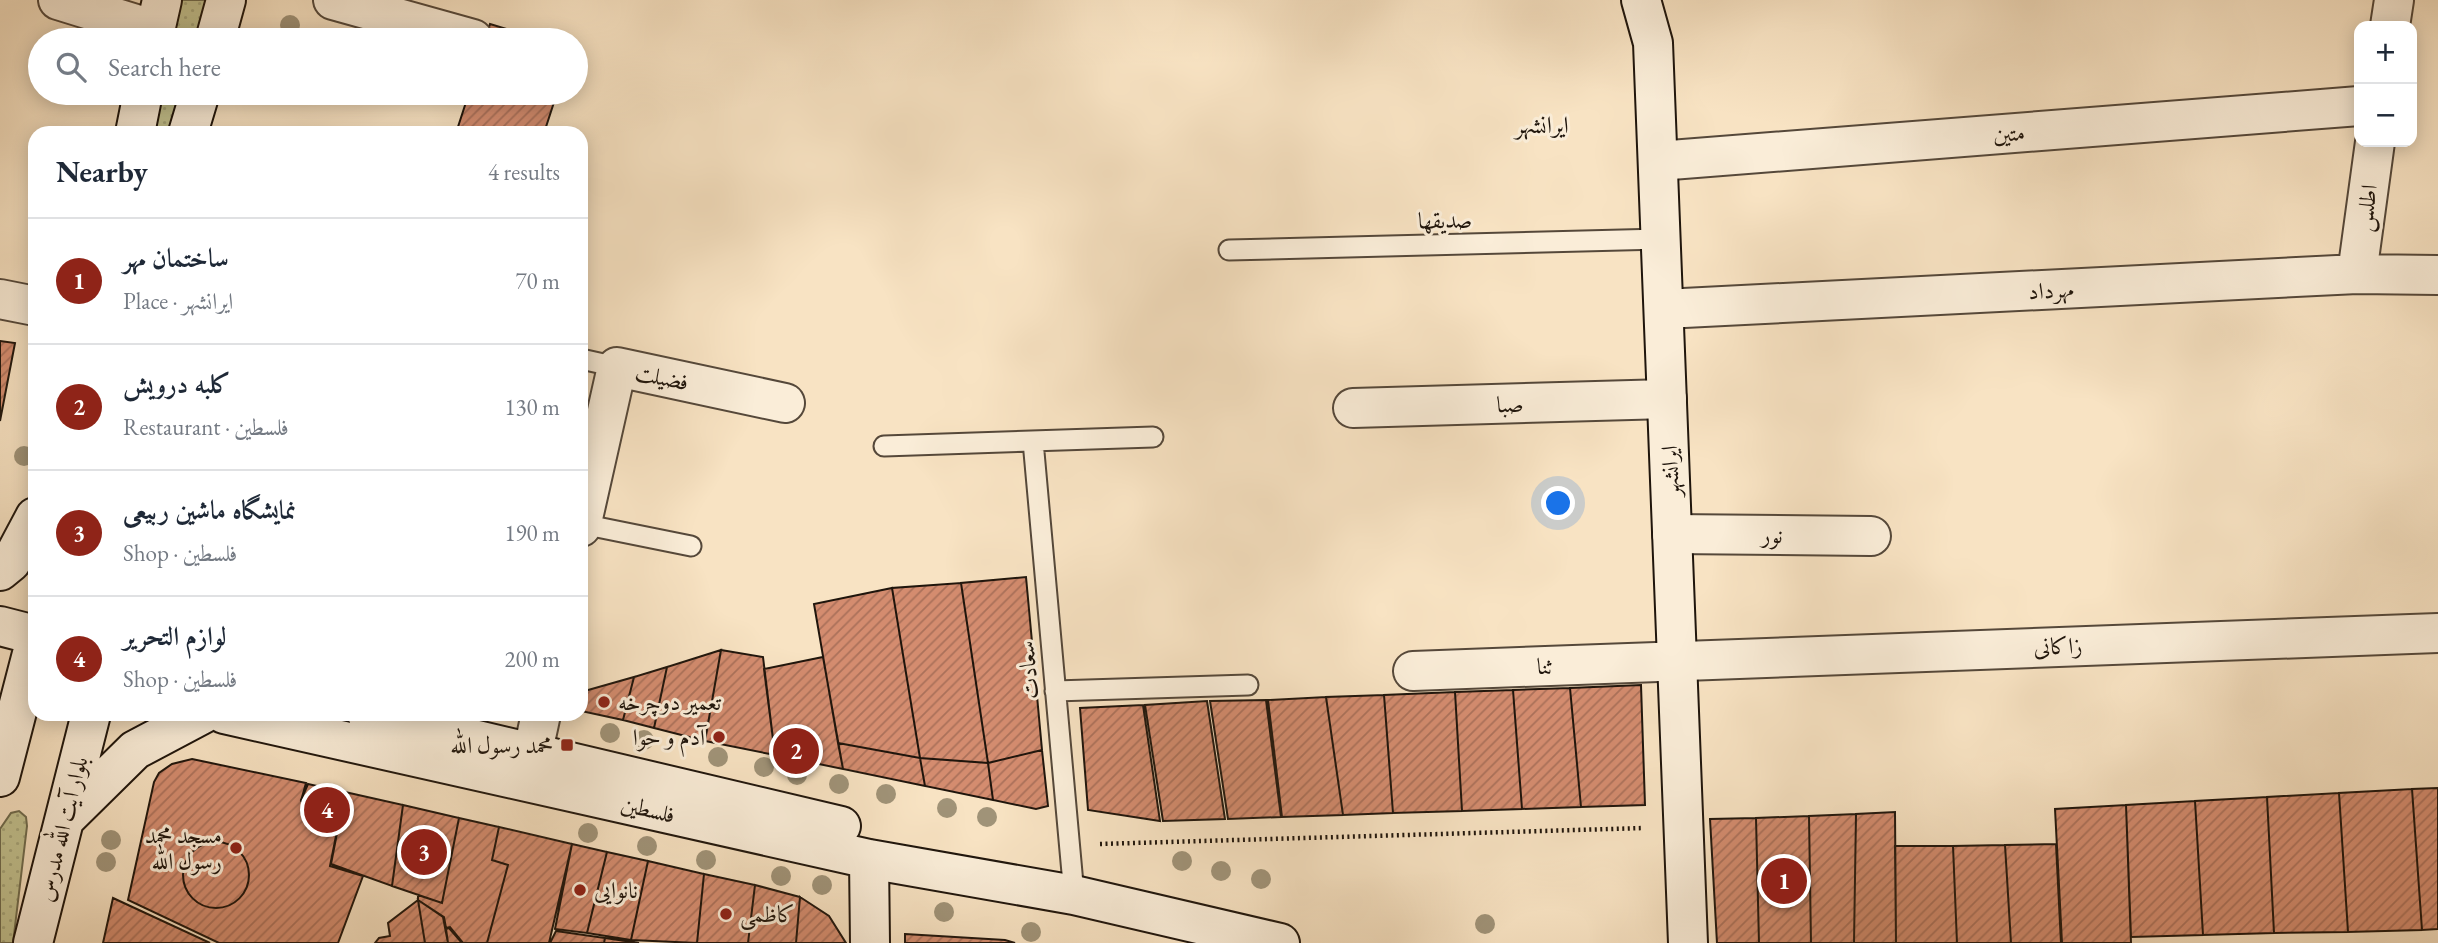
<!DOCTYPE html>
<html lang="en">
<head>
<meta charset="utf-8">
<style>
	:root { --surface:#fff; --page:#f6f6f7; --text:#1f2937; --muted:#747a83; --line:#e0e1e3; --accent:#8f2418 }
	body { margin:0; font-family:"EB Garamond",Amiri,serif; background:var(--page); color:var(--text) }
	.controls { position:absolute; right:21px; top:21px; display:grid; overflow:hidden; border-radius:14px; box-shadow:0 4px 18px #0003 }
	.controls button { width:63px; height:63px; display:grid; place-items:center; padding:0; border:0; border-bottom:2px solid var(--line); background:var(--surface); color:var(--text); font:35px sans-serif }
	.you { position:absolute; left:1559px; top:504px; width:24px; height:24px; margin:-18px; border:5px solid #fff; border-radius:50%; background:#1a73e8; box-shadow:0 0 0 10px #1a73e833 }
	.badge { display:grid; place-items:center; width:46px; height:46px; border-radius:50%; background:var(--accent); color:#fff; font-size:23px; font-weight:700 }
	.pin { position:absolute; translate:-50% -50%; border:4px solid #fff; box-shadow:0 2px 7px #0006 }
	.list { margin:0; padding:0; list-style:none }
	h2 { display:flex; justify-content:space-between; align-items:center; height:91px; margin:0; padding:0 28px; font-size:30px }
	h2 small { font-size:23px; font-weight:400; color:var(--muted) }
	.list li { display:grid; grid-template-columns:46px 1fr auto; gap:21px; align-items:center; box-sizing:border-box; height:126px; padding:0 28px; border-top:2px solid var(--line) }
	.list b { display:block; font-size:26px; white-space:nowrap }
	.list p { margin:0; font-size:23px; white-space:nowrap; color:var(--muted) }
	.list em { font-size:23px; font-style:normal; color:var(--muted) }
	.icon { flex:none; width:38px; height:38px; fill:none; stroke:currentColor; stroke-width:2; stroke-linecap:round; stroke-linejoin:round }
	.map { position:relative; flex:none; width:2438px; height:943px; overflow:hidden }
	.search { position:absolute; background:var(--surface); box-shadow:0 4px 18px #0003; left:28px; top:28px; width:560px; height:77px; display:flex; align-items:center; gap:18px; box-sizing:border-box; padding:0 24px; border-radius:38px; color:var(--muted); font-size:26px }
	.panel { position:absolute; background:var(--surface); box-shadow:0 4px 18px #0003; left:28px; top:126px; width:560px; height:595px; border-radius:21px }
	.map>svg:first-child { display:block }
	.grass { fill:url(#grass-dots); stroke:#706c4e; stroke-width:2 }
	.building { fill:url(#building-hatch); stroke:#1f150c; stroke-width:2 }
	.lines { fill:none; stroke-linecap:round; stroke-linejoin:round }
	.lane-casing { stroke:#55483a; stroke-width:23 }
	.street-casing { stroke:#55483a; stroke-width:42 }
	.secondary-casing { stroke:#1f150c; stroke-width:42 }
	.path { stroke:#1f150c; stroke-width:4.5; stroke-dasharray:2 3.5; stroke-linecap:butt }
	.lane { stroke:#faedd8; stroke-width:19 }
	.street { stroke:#faedd8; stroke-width:38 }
	.secondary { stroke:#faedd8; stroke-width:38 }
	.tree { fill:#a09378 }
	.poi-dot { fill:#8f2418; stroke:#faedd8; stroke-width:2.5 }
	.labels { text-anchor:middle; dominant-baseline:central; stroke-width:6; stroke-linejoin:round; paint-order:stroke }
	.street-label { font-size:23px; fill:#1f150c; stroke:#faedd8 }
	.poi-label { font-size:23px; fill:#1f150c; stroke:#faedd8; text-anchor:start }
	.neighbourhood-label { font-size:24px; fill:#1f150c; stroke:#faedd8 }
</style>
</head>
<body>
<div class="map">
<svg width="2438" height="943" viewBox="0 0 2438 943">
	<defs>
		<pattern id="grass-dots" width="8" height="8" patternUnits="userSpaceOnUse" patternTransform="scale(1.75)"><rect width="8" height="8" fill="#c2c290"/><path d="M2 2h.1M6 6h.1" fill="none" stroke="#a6a67b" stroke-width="1.8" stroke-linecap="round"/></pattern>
		<pattern id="building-hatch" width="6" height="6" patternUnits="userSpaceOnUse" patternTransform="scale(1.75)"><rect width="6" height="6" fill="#d48c6f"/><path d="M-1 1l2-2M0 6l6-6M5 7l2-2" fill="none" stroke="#ab715a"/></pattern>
	</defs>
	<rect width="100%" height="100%" fill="#f8e3c3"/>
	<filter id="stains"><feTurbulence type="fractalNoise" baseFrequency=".00286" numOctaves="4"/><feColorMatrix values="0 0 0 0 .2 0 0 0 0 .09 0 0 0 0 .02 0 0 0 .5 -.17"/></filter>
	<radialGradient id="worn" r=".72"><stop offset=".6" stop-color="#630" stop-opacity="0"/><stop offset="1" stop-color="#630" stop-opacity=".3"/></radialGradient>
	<path class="grass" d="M163,0h63l-11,40h-56z
		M153,93h47l-12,40h-40z
		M19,811l7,6 1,9 -14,117h-13v-114l11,-16z"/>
	<path class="building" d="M490,24l53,16h-58z
		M469,93h88l-13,40h-88z
		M0,341l15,2 -15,78z
		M1026,577l16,173 -54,13 -27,-180z
		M961,583l27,180 -68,-5 -28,-170z
		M892,588l28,170 -82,-15 -24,-139z
		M721,650l42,7 12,98 -70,-14z
		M721,650l-16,91 -51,-13 13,-61z
		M823,657l20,112 -68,-14 -11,-86z
		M667,667l-13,61 -31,-8 11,-43z
		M634,677l-11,43 -42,-9v-19z
		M1641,685l4,120 -64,2 -11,-119z
		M1570,688l11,119 -59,2 -9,-119z
		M1513,690l9,119 -60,2 -7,-119z
		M1455,692l7,119 -69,2 -9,-118z
		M1384,695l9,118 -50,2 -17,-118z
		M1326,697l17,118 -61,2 -14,-117z
		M1266,700l15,117 -53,2 -18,-118z
		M1207,701l18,118 -62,2 -18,-116z
		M1143,705l17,116 -72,-11 -8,-102z
		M838,743l82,15 5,28 -82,-17z
		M1042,750l6,56 -12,3 -43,-9 -5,-37z
		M920,758l68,5 5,37 -68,-14z
		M192,759l114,24 -5,18 36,30 -7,35 33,10 -25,67h-119l-91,-43 26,-118 5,-9 13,-9z
		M308,784l36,8 -7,38 -36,-30z
		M2438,788v141l-16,1 -10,-141z
		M2412,789l10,141 -74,2 -9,-139z
		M345,792l58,13 -11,81 -61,-22z
		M2339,793l9,139 -74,1 -7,-136z
		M2267,797l7,136 -71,2 -8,-134z
		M2195,801l8,134 -72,2 -5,-132z
		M403,805l56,13 -17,85 -50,-17z
		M2126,805l5,138h-69l-7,-134z
		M1895,812l1,131h-42l2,-129z
		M1856,814l-2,129h-43l-2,-127z
		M1809,816l2,127h-52l-3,-125z
		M459,818l40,9 -7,33 16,5 -21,78h-24l-13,-16 -4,1 -2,-11 -26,-17v-5l24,8z
		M1756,818l3,125h-42l-7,-124z
		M499,827l73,17 -23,99h-62l21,-78 -16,-5z
		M183 875a33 33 0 1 1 66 0a33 33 0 1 1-66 0Z
		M572,844l35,8 -20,81 -32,-4z
		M2056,844l5,99h-50l-6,-98z
		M2005,845l6,98h-54l-4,-97z
		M1895,846h58l4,97h-61z
		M607,852l41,9 -17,79 -44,-7z
		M648,861l56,13 -7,69 -66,-3z
		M704,874l51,11 -7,58h-51z
		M755,885l45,12 -4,46h-48z
		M800,897l29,19 17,27h-50z
		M113,898l97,45h-107z
		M418,900l7,43h-50l4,-5 11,-2 -2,-13z
		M418,900l25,17 5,26h-23z
		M449,928l13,15h-14l-2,-14z
		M556,931l49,7 -1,5h-54z
		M905,934l100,6 10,3h-110z
		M605,938l34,5h-35z"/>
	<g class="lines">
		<defs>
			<path id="lane" d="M1229,250l432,-11
				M581,359l36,8
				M1033,441l41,454
				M884,446l269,-9
				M582,524l109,22
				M1055,691l193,-6"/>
			<path id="street" d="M58,0l97,30
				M333,0l140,39
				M2390,26l4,-26
				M1658,161l701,-55
				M2357,274l18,-132
				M0,299l35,7
				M1664,309l693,-35 81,1
				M1353,408l314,-9
				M581,527l36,-160 168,36
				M1672,534l199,2
				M1413,671l1025,-38
				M533,751l8,-37"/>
			<path id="secondary" d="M1641,0l12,43 35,900
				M153,40l9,-40
				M215,40l11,-40
				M135,133l8,-40
				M188,133l12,-40
				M0,571l11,-9 24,-45
				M0,626l35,9
				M224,714l645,145 205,36 206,48
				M367,714l474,112
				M0,777l35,-135
				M67,817l68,-67 68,-36
				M869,859l1,84
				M33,943l58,-229"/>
		</defs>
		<use href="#lane" class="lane-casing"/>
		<use href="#street" class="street-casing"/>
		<use href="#secondary" class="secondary-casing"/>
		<path class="path" d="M1100,844l544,-16"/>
		<use href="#lane" class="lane"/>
		<use href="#street" class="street"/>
		<use href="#secondary" class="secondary"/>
	</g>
	<g class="tree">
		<circle cx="290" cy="25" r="10"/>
		<circle cx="24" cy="456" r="10"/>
		<circle cx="610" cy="733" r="10"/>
		<circle cx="644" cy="740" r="10"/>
		<circle cx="718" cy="757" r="10"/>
		<circle cx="764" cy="767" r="10"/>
		<circle cx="797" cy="775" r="10"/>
		<circle cx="839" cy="784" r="10"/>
		<circle cx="886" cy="794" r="10"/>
		<circle cx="947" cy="808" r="10"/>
		<circle cx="987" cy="817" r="10"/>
		<circle cx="588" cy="833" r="10"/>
		<circle cx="111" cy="840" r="10"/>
		<circle cx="647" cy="846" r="10"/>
		<circle cx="706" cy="860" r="10"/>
		<circle cx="1182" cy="861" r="10"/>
		<circle cx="106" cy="862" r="10"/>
		<circle cx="1221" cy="871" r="10"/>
		<circle cx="781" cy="876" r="10"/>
		<circle cx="1261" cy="879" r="10"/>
		<circle cx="822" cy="885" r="10"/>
		<circle cx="944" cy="912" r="10"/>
		<circle cx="1485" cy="924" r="10"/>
		<circle cx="1031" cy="932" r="10"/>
	</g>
	<g class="poi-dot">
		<circle cx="604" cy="702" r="7"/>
		<circle cx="719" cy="737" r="7"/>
		<rect x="560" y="738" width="14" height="14" rx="3.5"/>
		<circle cx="236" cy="848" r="7"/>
		<circle cx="580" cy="890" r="7"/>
		<circle cx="726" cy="914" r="7"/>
	</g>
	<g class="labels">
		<g class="street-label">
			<text transform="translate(2009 133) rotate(-4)">متین</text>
			<text transform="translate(2366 208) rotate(-82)">اطلس</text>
			<text transform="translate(1445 220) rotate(-1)">صدیقها</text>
			<text transform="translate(2051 290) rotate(-3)">مهرداد</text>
			<text transform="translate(662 377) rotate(12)">فضیلت</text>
			<text transform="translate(1510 404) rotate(-2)">صبا</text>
			<text transform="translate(1670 471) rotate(-92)">ایرانشهر</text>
			<text transform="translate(1772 535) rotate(1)">نور</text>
			<text transform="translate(2058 646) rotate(-2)">زاکانی</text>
			<text transform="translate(1545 666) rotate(-2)">ثنا</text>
			<text transform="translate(1028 670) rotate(-95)">سعادت</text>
			<text transform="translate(648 809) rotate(13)">فلسطین</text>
			<text transform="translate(62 829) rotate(-76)">بلوار آیت الله مدرس</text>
		</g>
		<g class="poi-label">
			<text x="618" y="702">تعمیر دوچرخه</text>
			<text x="705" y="737" text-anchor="end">آدم و حوا</text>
			<text x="553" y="745" text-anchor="end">محمد رسول الله</text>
			<text x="222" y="835" text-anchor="end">مسجد محمد<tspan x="222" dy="26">رسول الله</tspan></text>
			<text x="594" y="890">نانوایی</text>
			<text x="740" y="914">کاظمی</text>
		</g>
		<g class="neighbourhood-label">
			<text x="1542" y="124">ایرانشهر</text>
		</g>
	</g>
	<rect width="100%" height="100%" filter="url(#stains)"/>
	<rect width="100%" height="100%" fill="url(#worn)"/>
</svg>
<div class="controls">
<button>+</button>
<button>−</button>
</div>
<div class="you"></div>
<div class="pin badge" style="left:1784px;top:881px">1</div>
<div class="pin badge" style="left:796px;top:751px">2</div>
<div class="pin badge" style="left:424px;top:852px">3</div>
<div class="pin badge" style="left:327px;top:810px">4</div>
<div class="search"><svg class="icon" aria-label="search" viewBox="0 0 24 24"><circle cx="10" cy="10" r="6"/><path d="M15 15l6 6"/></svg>Search here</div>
<section class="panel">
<h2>Nearby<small>4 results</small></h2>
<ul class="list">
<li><span class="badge">1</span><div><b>ساختمان مهر</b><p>Place · ایرانشهر</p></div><em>70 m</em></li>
<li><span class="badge">2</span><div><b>کلبه درویش</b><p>Restaurant · فلسطین</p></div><em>130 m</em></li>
<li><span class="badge">3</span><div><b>نمایشگاه ماشین ربیعی</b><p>Shop · فلسطین</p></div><em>190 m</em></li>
<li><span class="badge">4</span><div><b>لوازم التحریر</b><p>Shop · فلسطین</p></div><em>200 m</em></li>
</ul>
</section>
</div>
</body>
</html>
